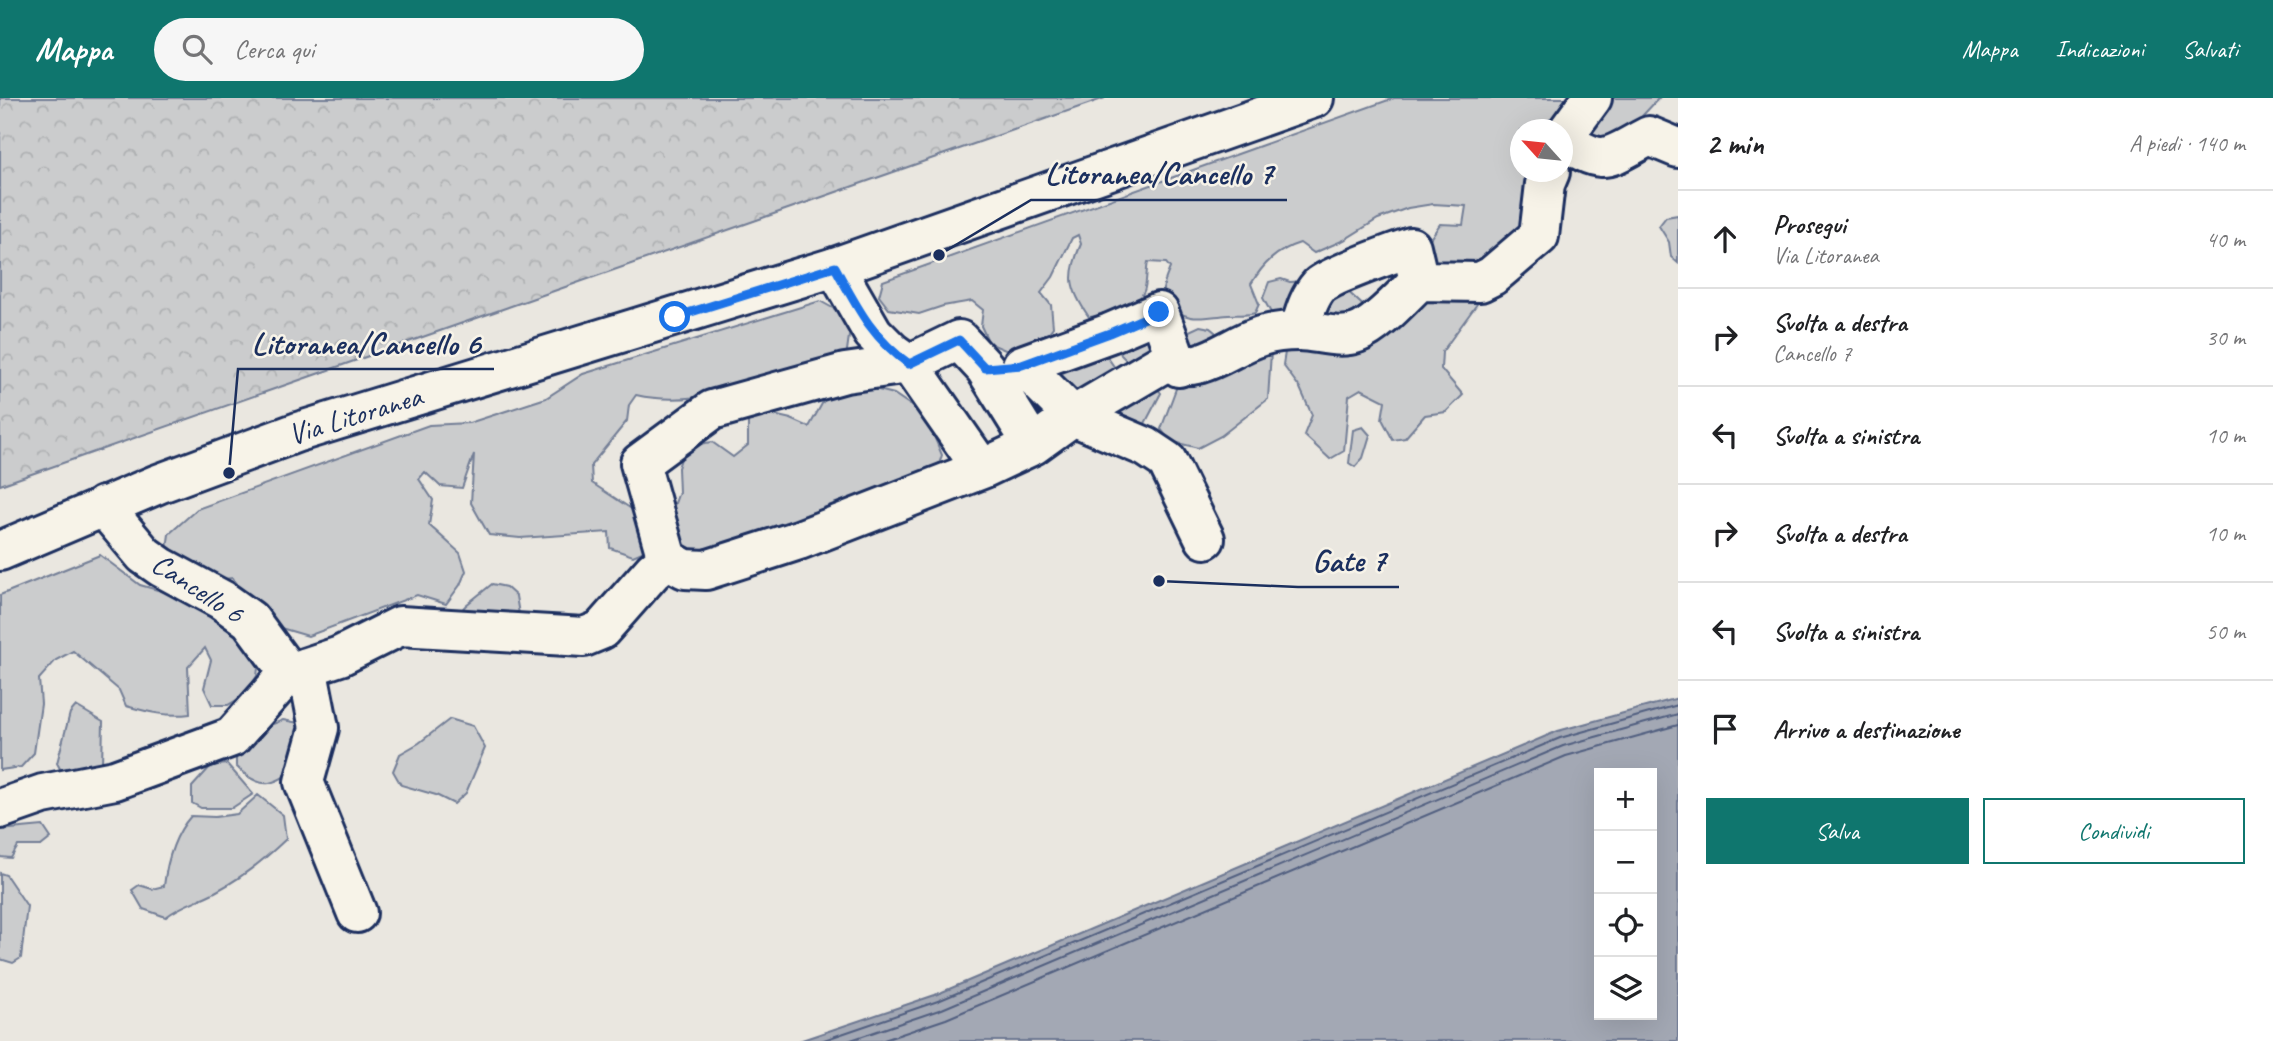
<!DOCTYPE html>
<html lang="it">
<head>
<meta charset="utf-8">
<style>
	:root { --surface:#fff; --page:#f6f6f6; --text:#202124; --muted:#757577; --line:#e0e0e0; --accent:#0f766e }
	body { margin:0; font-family:Caveat,sans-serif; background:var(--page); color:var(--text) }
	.controls { position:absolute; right:21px; bottom:21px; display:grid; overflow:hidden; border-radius:0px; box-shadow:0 7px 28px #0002 }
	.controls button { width:63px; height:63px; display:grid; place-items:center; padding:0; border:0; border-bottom:2px solid var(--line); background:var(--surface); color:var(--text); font:35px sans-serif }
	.compass { position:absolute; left:1510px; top:21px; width:63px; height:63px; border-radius:50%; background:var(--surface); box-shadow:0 7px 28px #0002; rotate:297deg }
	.stop { position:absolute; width:21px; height:21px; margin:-16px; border:5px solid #1a73e8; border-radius:50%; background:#fff }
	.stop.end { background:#1a73e8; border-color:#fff; box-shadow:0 2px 7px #0008 }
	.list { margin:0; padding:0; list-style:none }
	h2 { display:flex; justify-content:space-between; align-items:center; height:91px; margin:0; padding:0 28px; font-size:30px }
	h2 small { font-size:23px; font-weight:400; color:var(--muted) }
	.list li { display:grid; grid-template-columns:46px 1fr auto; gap:21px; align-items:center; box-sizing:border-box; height:98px; padding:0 28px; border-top:2px solid var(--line) }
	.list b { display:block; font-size:26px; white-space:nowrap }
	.list p { margin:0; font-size:23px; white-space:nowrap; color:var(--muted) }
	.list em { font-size:23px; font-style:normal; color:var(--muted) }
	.actions { display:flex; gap:14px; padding:21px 28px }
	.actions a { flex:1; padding:16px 0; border:2px solid var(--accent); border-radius:0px; text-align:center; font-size:24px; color:var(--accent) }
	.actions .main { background:var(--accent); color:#fff }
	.icon { flex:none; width:38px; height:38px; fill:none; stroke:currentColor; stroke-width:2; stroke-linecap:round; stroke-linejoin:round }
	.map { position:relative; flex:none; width:1678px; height:943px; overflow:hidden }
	header { display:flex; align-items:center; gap:42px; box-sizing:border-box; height:98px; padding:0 35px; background:var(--accent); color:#fff }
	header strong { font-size:33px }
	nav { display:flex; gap:38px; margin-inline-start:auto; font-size:24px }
	.search { width:490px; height:63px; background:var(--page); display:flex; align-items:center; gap:18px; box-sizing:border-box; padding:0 24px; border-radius:38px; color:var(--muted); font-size:26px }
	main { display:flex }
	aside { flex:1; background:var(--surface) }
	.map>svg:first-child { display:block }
	.grass { fill:#cbcccd; stroke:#737e96; stroke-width:2 }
	.forest { fill:url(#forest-crowns); stroke:#737e96; stroke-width:2 }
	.water { fill:#a3a8b4; stroke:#6d7892; stroke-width:2; fill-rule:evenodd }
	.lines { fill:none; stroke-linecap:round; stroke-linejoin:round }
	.shore { stroke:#515f80; stroke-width:2 }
	.minor-casing { stroke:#1b2f5e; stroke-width:44 }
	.major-casing { stroke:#1b2f5e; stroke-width:44 }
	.minor { stroke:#f7f3e8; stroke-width:38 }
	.major { stroke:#f7f3e8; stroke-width:38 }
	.route { stroke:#1a73e8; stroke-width:9 }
	.labels { text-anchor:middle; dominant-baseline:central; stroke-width:5; stroke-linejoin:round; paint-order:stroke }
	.street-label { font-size:30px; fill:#1b2f5e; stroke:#f7f3e8 }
	.leader { fill:none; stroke:#1b2f5e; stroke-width:2.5 }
	.callout-dot { fill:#1b2f5e; stroke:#f7f3e8; stroke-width:2.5 }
	.callout-label { font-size:32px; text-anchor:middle; font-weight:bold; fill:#1b2f5e; stroke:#f7f3e8; stroke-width:5; stroke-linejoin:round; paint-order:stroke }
</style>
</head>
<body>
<header>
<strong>Mappa</strong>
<div class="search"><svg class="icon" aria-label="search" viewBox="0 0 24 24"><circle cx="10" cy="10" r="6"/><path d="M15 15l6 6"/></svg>Cerca qui</div>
<nav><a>Mappa</a><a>Indicazioni</a><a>Salvati</a></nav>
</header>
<main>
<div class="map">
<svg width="1678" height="943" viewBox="0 0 1678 943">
	<defs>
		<pattern id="forest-crowns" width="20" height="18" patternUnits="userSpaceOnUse" patternTransform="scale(1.75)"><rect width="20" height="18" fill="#cbcccd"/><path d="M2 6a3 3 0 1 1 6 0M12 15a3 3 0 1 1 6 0" fill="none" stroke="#aeb0b2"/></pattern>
	</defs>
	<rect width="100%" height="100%" fill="#eae7e0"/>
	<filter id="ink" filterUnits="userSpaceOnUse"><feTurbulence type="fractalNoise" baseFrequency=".0143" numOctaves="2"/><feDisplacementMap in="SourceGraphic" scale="14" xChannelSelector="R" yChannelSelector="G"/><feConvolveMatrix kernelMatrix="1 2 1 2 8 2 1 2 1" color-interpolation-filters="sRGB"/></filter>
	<g filter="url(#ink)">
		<path class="grass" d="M1394,0h190l-28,31 -36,1v42h22l-8,35 -35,53 -58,7 -16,-11 -1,-8 16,-24 23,1 3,-19 -33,-2 -25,4 -30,11 -34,21 -30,13 -14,-10c-23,7 -37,21 -49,41l8,20 -4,9c-9,3 -17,1 -27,2 -25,2 -42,9 -60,-12 -9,-12 -3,-23 2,-35l-4,-5 -18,-1c-2,9 -1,21 -4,29 -8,20 -36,25 -55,26 -20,-29 -22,-41 -8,-73l-3,-9 -6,3 -19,39 -12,16 10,12 2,22 -13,17 -28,9 -23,-10 -8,-17 2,-16 -11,-9 -29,5 -24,8 -30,-5 -10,-13 4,-15z
			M1605,0h54l-31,33 -44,12z
			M1678,117v48l-7,-6 -2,-15 -10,-16 7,-9z
			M1281,181l9,3 15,-1 6,10 -34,33 -14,-26 6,-16z
			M1342,188l28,26 -57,11z
			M1421,192l57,2 -1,12 -35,48 -1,17 22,26 -17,17 -21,3 -20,23 -12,2 -11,-21 3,-18 -24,-12 -12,7 -5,55 -14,8 -26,-24 8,-20 -12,-27 -17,-23 2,-13 14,-11z
			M820,203l18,10 12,18 -4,29c-64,19 -144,52 -210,37l-7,10 -2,16 -36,44 1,18 41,27 20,17 -4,22 -16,7 -23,-8 -1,-16 -89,6 -31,-3 -18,-32 3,-49 -12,34 -22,-2 -15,-14 -6,7 14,21 -4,25 31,28 6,18 -6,14 -14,19 -29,-9 -109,41 -34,-10 -28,-28 -14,-20 -17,2 -49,-24 3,-22 28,-25 232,-84 40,-2 77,-25 37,-24z
			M1200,228l10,2 5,4 1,6 -21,15 -10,-20z
			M1130,231l25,7 -4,16 -23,10 -7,-7 -3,-9z
			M1093,250l13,7 11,16 -41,22 -22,-15 9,-21z
			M1252,252l19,2 -3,47 -47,37 -23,12 -28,-7 -9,-12 16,-43z
			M851,285l43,11 31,21 17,40 -5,15 -223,87 -27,-6 -12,-15 -4,-22 8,-22 -1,-24 7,-22 27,-4 21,15 15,-12v-25l9,-9 34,8 18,8 19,-34z
			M1154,286l7,9 -20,38 -23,-15 6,-17z
			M1363,329l7,8 -7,23 -8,9 -6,-4 4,-33z
			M100,457l40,30 50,14 49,19 21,34 -3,24 -12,19 -17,10h-16l-8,-17 7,-28 -6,-12 -17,19 2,47c-23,3 -42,-2 -64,-8l-7,-16 -46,-39 -17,9 -17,19 2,25 -7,49 -13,14 -21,3v-175z
			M492,486l14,3 10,9 3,18 -62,1 9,-10z
			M76,608l27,16 -1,43 -38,11 -7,-13 13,-50z
			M450,621l23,7 12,22 -19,45 -12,11 -18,-9 -35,-10 -8,-14 7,-17 19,-11z
			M283,622l16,3 5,39c-27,21 -40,33 -68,4v-11l24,-26z
			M227,666l26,30 -21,14h-31l-9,-5v-16l19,-21z
			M258,697l25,20 3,24c-22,21 -44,39 -71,53 -17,9 -34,13 -49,25l-23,-8 -11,-19 7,-5 13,4 12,-3c3,-25 10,-51 27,-70l24,1 22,-3z
			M43,728l8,12 -10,8h-23l-7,12 -11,-1v-27z
			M0,775l6,2 21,31 -6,52 -8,5 -13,-4z"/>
		<path class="forest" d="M0,0h1105l-1105,387z"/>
		<path class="water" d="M1678,600v343h-879l136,-46 623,-264zM1599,675h53v242h-53z"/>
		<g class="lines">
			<path class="shore" d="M821,943l117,-40 622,-263 118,-33
				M848,943l94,-32 621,-263 115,-32
				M881,943l65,-22 620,-263 112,-31"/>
			<defs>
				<path id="minor" d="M1562,41c44,29 44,19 87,-3l29,12
					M1562,41l30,-41
					M835,169l38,66 19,19 17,12 73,105
					M1299,233c5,-15 9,-33 20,-45 10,-10 75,-33 92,-39l8,34
					M1179,269l-20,-55 -49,21 -88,32 51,51 73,31 21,14 38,78
					M1033,347l-48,-77 -26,-28 -50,24 -64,9 -133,37 -72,53 27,96 18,10 21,1 93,-30 183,-71 51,-24 40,-29 92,-54c38,13 61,-15 96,-26 10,-3 26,-5 37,-5 20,0 39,9 59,2 20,-7 47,-38 62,-52l61,1 12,-6 47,-40 6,-52 5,-12
					M103,408l41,49 17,12 61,33 28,20 39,53
					M307,569l12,61 -15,54 53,131
					M0,711l43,-15 72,-14 117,-43 57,-64 51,-17 60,-30 184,11 17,-7 52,-59 14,-12"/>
				<path id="major" d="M0,453l158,-67 140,-52 537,-165 479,-169"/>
			</defs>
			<use href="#minor" class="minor-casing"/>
			<use href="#major" class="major-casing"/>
			<use href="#minor" class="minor"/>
			<use href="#major" class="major"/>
		</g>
	</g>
	<g class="lines" filter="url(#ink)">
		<path class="route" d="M675,219l160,-50c22,40 36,70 74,97l50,-24 26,28 37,-3 88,-32 49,-21"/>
	</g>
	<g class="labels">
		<g class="street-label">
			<text transform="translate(355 317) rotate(-17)">Via Litoranea</text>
			<text transform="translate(198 490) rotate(33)">Cancello 6</text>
		</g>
	</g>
	<path class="leader" d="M939 157L1031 102H1287M229 375L238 271H494M1159 483L1298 489H1399"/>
	<g class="callout-dot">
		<circle cx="939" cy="157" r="7"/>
		<circle cx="229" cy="375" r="7"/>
		<circle cx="1159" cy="483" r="7"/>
	</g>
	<g class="callout-label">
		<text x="1159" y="86">Litoranea/Cancello 7</text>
		<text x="366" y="256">Litoranea/Cancello 6</text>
		<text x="1349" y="473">Gate 7</text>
	</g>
</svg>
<div class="controls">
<button>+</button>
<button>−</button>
<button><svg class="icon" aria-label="locate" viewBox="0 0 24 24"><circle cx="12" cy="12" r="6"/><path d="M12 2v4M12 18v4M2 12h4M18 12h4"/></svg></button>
<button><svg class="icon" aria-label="layers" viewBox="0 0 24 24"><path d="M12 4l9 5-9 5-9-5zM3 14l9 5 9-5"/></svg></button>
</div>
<svg class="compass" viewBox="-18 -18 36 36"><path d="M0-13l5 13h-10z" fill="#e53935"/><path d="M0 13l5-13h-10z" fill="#757577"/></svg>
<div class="stop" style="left:675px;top:219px"></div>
<div class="stop end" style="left:1159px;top:214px"></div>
</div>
<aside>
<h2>2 min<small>A piedi · 140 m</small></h2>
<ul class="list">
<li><svg class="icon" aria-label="ahead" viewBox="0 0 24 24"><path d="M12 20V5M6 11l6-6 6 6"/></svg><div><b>Prosegui</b><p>Via Litoranea</p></div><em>40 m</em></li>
<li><svg class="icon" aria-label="right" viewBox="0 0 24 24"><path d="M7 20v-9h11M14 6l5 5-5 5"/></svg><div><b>Svolta a destra</b><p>Cancello 7</p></div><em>30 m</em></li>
<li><svg class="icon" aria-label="left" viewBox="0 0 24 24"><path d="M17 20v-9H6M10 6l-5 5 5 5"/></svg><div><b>Svolta a sinistra</b></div><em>10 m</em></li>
<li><svg class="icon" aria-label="right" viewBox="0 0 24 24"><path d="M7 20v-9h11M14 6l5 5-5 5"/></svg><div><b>Svolta a destra</b></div><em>10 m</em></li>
<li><svg class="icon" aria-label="left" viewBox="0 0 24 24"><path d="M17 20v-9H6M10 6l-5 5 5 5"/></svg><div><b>Svolta a sinistra</b></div><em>50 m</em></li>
<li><svg class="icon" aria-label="arrive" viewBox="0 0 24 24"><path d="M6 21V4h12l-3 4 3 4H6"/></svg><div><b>Arrivo a destinazione</b></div></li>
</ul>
<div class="actions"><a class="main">Salva</a><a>Condividi</a></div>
</aside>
</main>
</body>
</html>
